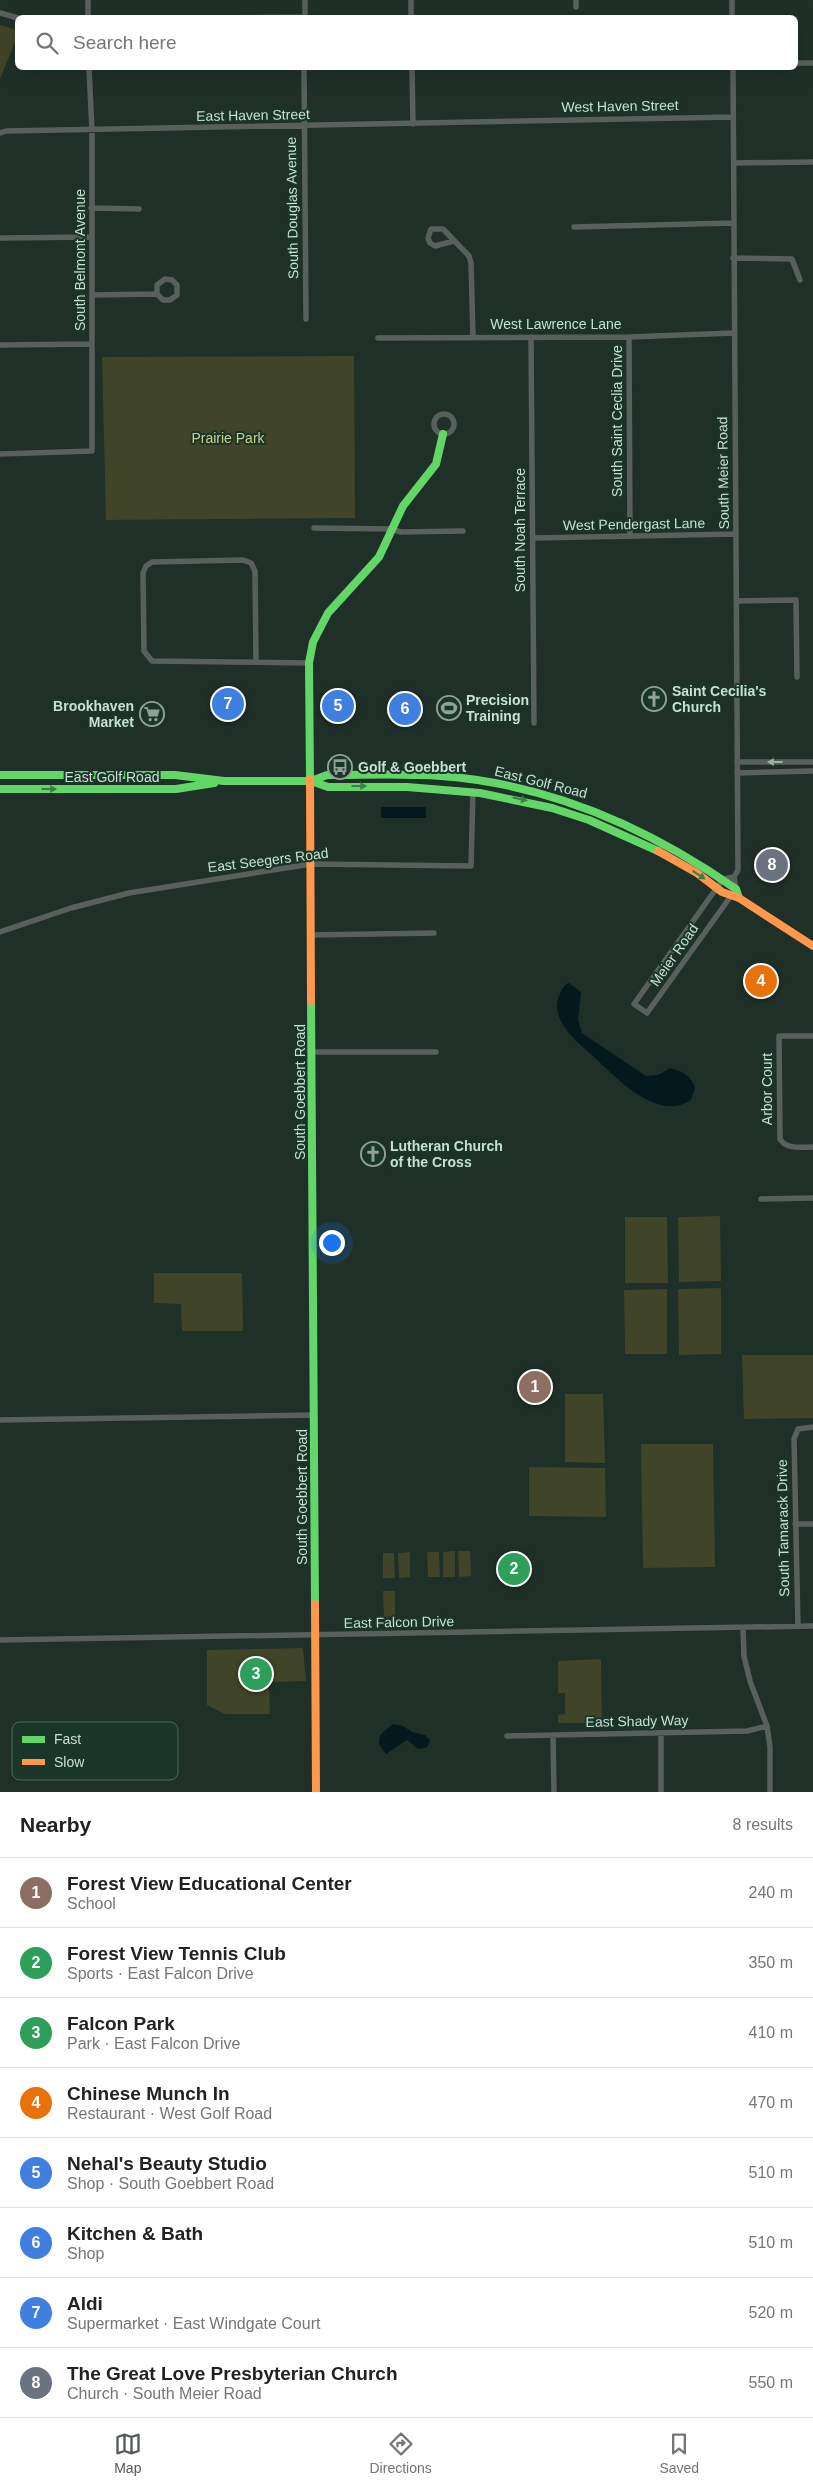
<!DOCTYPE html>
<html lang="en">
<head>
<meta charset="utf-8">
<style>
	:root { --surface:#fff; --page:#f6f6f6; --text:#222; --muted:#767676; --line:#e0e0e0; --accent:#545b57 }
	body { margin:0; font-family:Arial,sans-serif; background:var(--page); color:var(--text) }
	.you { position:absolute; left:331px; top:1242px; width:18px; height:18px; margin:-12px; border:4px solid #fff; border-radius:50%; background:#1a73e8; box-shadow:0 0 0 8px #1a73e833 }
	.badge { display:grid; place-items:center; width:32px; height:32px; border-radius:50%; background:var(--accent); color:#fff; font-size:16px; font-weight:700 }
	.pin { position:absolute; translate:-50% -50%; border:2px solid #fff; box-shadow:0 1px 5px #0006 }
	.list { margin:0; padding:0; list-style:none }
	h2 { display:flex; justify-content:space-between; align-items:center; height:65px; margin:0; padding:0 20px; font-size:21px }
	h2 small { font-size:16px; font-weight:400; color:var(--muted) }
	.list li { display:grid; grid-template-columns:32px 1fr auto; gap:15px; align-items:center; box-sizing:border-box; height:70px; padding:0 20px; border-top:1px solid var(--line) }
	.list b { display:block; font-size:19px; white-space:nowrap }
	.list p { margin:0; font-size:16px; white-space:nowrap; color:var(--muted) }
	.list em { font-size:16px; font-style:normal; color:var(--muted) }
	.icon { flex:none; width:28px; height:28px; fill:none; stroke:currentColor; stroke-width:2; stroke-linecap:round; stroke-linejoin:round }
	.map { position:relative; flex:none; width:813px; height:1792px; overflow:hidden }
	.search { position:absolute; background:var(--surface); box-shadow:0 5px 20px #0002; left:15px; right:15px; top:15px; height:55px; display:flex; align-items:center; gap:12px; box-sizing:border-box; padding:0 18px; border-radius:8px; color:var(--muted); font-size:19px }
	.sheet { height:625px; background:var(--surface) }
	nav { display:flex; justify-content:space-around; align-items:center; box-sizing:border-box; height:70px; border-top:1px solid var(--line); background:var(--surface); font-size:14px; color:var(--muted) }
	nav a { display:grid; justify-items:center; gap:2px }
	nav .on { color:var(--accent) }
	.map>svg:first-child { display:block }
	.green { fill:#404428 }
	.water { fill:#04191d }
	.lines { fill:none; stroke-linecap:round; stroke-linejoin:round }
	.street { stroke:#58605e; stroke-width:5.5 }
	.fast { stroke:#63d668; stroke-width:8 }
	.slow { stroke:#ff974d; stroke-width:8 }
	.oneway { fill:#9eaca5 }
	.oneway2 { fill:#3a7e45 }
	.labels { text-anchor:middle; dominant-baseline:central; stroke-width:4; stroke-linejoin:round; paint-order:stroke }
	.street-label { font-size:14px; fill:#cdded5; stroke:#193629 }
	.park-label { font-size:14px; fill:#cacf90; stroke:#193629 }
	.poi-label { font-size:14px; font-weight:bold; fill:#cdded5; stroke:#193629; text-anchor:start }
	.key { fill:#193629; stroke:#4f685d; stroke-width:1 }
	.key-label { font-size:14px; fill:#cdded5 }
</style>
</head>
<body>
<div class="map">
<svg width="813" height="1792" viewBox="0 0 813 1792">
	<rect width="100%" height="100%" fill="#1f3028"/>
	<path class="green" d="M0,25l17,5 1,5 -18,44z
		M354,356l1,162 -249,2 -4,-163z
		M720,1216l1,65 -42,1 -1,-65z
		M667,1217l1,66h-43v-66z
		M154,1273h88l1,58h-61l-1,-27 -27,-1z
		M721,1288v66l-42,1 -1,-66z
		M667,1289v65h-42l-1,-64z
		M742,1355h71v63l-69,1z
		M565,1394h38l2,69 -40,-1z
		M641,1444h72l2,123 -72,1z
		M529,1467l76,1 1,49 -77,-1z
		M455,1551v26h-12v-25z
		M458,1551h12l1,25 -12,1z
		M410,1552v25l-11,1 -1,-25z
		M427,1552h12l1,25h-12z
		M383,1553h11l1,25h-12z
		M383,1591h12v25l-11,1z
		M303,1648l3,33 -37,1 1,32h-45l-18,-9v-55z
		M601,1659l1,64h-44v-8l7,-1v-21h-7v-32z"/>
	<path class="water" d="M381,807h45v11h-45z
		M569,983l12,9 -3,28 4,13 64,43 12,-1 12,-7c12,3 21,7 25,20l-4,12c-34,23 -75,-23 -97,-43 -16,-14 -47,-39 -34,-63 2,-5 4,-9 9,-11z
		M393,1724l10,2 9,6 13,3 5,5 -3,7c-11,5 -12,-2 -20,-7l-21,14 -7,-10 1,-9z"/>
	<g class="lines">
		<path class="street" d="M411,0v18
			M576,0v7
			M732,0v18
			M0,13l18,5
			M88,18v-18
			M189,18l116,-1
			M305,18v-18
			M796,63h17
			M304,68l2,251
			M412,68l1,56
			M733,68l5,802 -4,7 2,12 -89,124 -13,-9 89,-125 11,-2
			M0,133l6,-2 727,-14
			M734,163l79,-1
			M91,208l48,1
			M574,227l159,-4
			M0,238l91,-1
			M454,241l-19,5 -5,-3 -2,-5 3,-9h12l26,27 2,7 2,74
			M733,258l59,1 8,21
			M92,295l65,-1 6,6h7l7,-5v-10l-5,-5 -7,-1 -8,6v9
			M531,337l3,386
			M629,337l1,199
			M378,338l251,-1 104,-4
			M0,345l92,-1
			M434 424a10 10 0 1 1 20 0a10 10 0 1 1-20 0Z
			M0,454l92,-3v-320l-3,-63
			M314,528l77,1 10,3 62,-1
			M534,538l202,-4
			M737,601l59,-1 1,77
			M256,661l-1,-90 -4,-8 -8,-3 -91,2 -6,4 -3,7 1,78 8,10 157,2
			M737,762h76
			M737,773l76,-2
			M0,932l71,-24 58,-15 182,-29 160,2 2,-75
			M311,935l123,-2
			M813,1036h-34l1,103c7,11 21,8 33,8
			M312,1052h124
			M761,1199l52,-1
			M0,1420l314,-5
			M795,1524h18
			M798,1627l-4,-188 4,-10 15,-2
			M743,1628l1,28 6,25 17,45 3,21v45
			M0,1640l813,-14
			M661,1733v59
			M507,1736l240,-5 20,-5
			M553,1736l1,56"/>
		<path class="fast" d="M0,775h175l49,6h87l17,6h79l73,6 72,15 37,12 69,31
			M310,779l-1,-116 4,-21 15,-29 51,-56 24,-51 33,-42 7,-30
			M311,781l16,-6c38,0 76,-2 114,1 109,8 206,51 295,113l3,9
			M0,789h176l38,-6
			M311,1001l4,603"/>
		<path class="slow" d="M310,779l1,222
			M658,851l39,22 25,19 17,6 74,48
			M315,1604l1,188"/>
	</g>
	<defs><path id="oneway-solid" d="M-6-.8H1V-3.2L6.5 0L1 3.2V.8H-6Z" transform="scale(1.25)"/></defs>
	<use class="oneway" href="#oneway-solid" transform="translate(775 762) rotate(180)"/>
	<g class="oneway2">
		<use href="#oneway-solid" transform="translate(359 786)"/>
		<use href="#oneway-solid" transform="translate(49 789)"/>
		<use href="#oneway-solid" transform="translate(520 799) rotate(12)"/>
		<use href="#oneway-solid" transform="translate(699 875) rotate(33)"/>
	</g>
	<defs>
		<symbol id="church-ring" viewBox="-11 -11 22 22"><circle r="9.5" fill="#193629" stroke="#90a198" stroke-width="1.5"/><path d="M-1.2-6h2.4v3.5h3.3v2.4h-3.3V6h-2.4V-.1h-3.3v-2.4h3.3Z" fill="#90a198"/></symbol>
		<symbol id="stadium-ring" viewBox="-11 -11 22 22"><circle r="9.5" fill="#193629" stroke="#90a198" stroke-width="1.5"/><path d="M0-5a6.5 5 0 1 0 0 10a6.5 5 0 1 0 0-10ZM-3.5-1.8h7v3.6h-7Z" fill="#90a198"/></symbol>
		<symbol id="supermarket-ring" viewBox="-11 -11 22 22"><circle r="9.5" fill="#193629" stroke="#90a198" stroke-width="1.5"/><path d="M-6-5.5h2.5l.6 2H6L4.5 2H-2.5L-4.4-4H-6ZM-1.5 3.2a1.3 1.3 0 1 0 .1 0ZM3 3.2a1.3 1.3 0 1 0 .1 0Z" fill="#90a198"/></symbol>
		<symbol id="bus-ring" viewBox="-11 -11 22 22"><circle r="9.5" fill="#193629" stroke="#90a198" stroke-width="1.5"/><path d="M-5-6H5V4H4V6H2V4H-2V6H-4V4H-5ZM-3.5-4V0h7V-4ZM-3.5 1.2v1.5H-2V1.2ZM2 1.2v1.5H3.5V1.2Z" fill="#90a198"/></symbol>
	</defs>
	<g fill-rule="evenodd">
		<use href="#church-ring" x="640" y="685" width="28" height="28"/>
		<use href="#stadium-ring" x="435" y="694" width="28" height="28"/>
		<use href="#supermarket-ring" x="138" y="700" width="28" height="28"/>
		<use href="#bus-ring" x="326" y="753" width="28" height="28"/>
		<use href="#church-ring" x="359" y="1140" width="28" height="28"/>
	</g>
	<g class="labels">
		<g class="street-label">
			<text transform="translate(620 106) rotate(-1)">West Haven Street</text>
			<text transform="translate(253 115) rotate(-1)">East Haven Street</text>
			<text transform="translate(292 208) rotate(-91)">South Douglas Avenue</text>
			<text transform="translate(80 260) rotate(-90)">South Belmont Avenue</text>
			<text x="556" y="324">West Lawrence Lane</text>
			<text transform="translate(617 421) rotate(-90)">South Saint Ceclia Drive</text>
			<text transform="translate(723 473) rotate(-91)">South Meier Road</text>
			<text transform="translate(634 524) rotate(-1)">West Pendergast Lane</text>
			<text transform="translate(520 530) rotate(-90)">South Noah Terrace</text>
			<text x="112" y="777">East Golf Road</text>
			<text transform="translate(541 782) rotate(14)">East Golf Road</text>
			<text transform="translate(268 860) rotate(-7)">East Seegers Road</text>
			<text transform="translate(674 955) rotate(-55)">Meier Road</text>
			<text transform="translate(767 1089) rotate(-90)">Arbor Court</text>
			<text transform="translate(300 1092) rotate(-90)">South Goebbert Road</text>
			<text transform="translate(302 1497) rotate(-90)">South Goebbert Road</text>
			<text transform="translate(783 1528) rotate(-91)">South Tamarack Drive</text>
			<text transform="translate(399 1622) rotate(-1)">East Falcon Drive</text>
			<text transform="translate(637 1721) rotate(-1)">East Shady Way</text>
		</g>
		<g class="park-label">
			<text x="228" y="438">Prairie Park</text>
		</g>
		<g class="poi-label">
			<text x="672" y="691">Saint Cecilia's<tspan x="672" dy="16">Church</tspan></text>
			<text x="466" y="700">Precision<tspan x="466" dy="16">Training</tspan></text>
			<text x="134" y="706" text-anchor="end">Brookhaven<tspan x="134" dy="16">Market</tspan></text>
			<text x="358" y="767">Golf &amp; Goebbert</text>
			<text x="390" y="1146">Lutheran Church<tspan x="390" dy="16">of the Cross</tspan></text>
		</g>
	</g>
	<rect x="12" y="1722" width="166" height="58" rx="8" class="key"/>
	<rect x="22" y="1736" width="23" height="7" fill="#63d668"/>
	<rect x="22" y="1759" width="23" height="6" fill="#ff974d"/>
	<g class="key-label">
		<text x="54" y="1744">Fast</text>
		<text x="54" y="1767">Slow</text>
	</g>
</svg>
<div class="you"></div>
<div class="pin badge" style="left:535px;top:1387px;background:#8d6e63">1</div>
<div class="pin badge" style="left:514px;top:1569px;background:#2e9e5b">2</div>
<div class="pin badge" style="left:256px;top:1674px;background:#2e9e5b">3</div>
<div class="pin badge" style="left:761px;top:981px;background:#e8710a">4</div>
<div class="pin badge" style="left:338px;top:706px;background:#3f7fe0">5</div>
<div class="pin badge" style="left:405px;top:709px;background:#3f7fe0">6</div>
<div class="pin badge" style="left:228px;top:704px;background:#3f7fe0">7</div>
<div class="pin badge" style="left:772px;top:865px;background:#6b7280">8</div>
<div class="search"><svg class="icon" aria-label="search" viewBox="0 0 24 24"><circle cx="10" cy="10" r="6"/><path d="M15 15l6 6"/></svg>Search here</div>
</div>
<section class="sheet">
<h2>Nearby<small>8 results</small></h2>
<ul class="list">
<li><span class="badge" style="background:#8d6e63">1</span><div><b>Forest View Educational Center</b><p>School</p></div><em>240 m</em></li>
<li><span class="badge" style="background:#2e9e5b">2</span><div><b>Forest View Tennis Club</b><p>Sports · East Falcon Drive</p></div><em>350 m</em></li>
<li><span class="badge" style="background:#2e9e5b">3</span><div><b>Falcon Park</b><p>Park · East Falcon Drive</p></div><em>410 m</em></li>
<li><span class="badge" style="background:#e8710a">4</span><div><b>Chinese Munch In</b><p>Restaurant · West Golf Road</p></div><em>470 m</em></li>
<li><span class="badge" style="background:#3f7fe0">5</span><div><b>Nehal's Beauty Studio</b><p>Shop · South Goebbert Road</p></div><em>510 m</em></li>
<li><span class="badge" style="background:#3f7fe0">6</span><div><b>Kitchen &amp; Bath</b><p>Shop</p></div><em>510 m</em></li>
<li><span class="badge" style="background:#3f7fe0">7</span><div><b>Aldi</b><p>Supermarket · East Windgate Court</p></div><em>520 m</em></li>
<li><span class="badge" style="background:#6b7280">8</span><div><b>The Great Love Presbyterian Church</b><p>Church · South Meier Road</p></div><em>550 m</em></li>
</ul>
</section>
<nav>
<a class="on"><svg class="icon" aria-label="map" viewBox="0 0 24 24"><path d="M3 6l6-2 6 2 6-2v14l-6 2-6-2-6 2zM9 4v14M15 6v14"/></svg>Map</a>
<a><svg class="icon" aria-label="directions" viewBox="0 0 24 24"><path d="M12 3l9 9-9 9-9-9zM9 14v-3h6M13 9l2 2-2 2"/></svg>Directions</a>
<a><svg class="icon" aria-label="saved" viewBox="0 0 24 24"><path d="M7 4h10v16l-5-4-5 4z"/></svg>Saved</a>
</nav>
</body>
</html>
